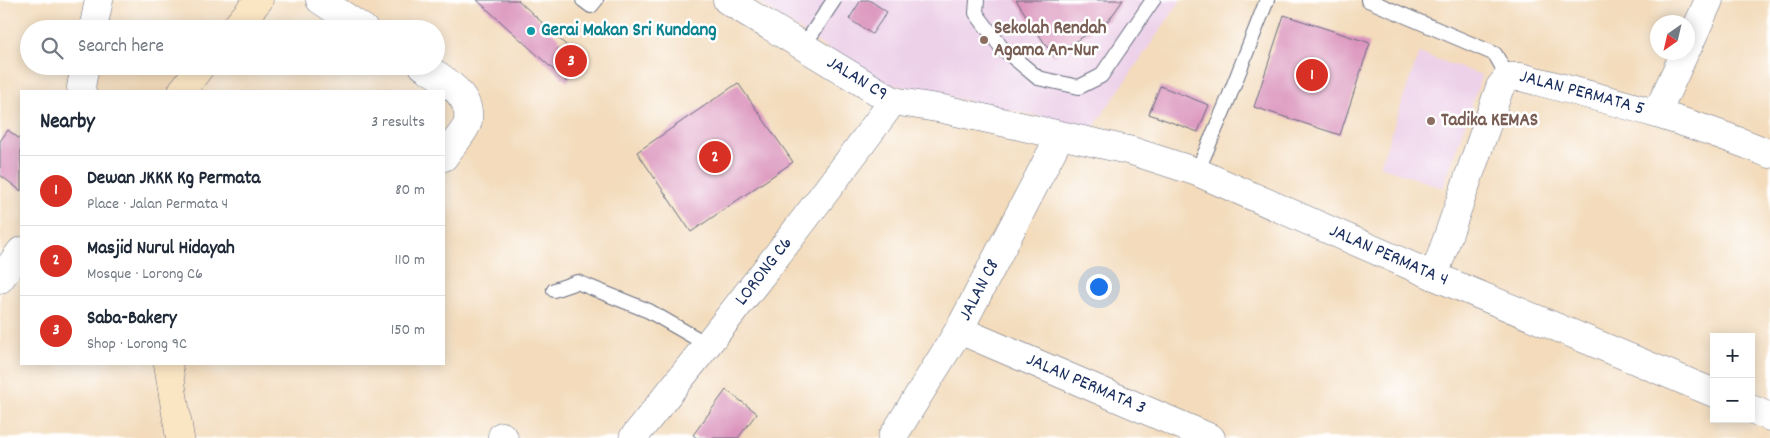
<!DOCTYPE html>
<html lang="en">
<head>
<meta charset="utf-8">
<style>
	:root { --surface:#fff; --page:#f2f2f3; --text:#1f2937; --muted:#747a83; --line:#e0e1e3; --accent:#d93025 }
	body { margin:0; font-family:Dekko,sans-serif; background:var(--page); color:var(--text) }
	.controls { position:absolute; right:15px; bottom:15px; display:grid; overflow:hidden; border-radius:0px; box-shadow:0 2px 12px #0003 }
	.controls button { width:45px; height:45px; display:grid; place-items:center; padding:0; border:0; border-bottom:1px solid var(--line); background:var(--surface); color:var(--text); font:25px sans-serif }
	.compass { position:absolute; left:1650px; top:15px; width:45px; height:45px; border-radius:50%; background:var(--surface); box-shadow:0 2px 12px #0003; rotate:214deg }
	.you { position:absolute; left:1098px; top:286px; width:18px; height:18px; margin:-12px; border:4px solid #fff; border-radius:50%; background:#1a73e8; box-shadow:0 0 0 8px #1a73e833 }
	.badge { display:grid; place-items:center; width:32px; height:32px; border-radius:50%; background:var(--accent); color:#fff; font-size:16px; font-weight:700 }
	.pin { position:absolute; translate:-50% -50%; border:2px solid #fff; box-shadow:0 1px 5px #0006 }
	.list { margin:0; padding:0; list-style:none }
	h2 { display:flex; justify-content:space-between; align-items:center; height:65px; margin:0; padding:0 20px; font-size:21px }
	h2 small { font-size:16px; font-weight:400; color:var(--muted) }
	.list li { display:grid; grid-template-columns:32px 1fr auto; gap:15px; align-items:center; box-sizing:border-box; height:70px; padding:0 20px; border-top:1px solid var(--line) }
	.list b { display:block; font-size:19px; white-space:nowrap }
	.list p { margin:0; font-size:16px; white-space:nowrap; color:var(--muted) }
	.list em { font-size:16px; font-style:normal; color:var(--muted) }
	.icon { flex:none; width:28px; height:28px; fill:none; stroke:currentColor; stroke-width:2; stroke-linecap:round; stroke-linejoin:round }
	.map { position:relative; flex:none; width:1770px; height:438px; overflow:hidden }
	.search { position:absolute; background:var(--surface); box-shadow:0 2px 12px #0003; left:20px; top:20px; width:425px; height:55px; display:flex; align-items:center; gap:12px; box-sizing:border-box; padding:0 18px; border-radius:28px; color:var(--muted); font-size:19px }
	.panel { position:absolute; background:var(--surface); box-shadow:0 2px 12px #0003; left:20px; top:90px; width:425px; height:275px; border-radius:0px }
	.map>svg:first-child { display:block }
	.built { fill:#edd1e9 }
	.building { fill:#db95bd }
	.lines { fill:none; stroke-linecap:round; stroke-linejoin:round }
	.service-casing { stroke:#676b7f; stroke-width:16 }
	.minor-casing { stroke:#676b7f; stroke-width:29 }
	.secondary-casing { stroke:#676b7f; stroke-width:29 }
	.service { stroke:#fff; stroke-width:14 }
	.minor { stroke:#fff; stroke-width:28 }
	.secondary { stroke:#fbe6c4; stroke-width:28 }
	.culture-dot { fill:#0f9aa8; stroke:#fff; stroke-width:2 }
	.education-dot { fill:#8d6e63; stroke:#fff; stroke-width:2 }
	.labels { text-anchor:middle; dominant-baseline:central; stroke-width:5; stroke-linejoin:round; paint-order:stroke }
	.education-label { font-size:19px; font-weight:bold; fill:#785e54; stroke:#fff; text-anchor:start }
	.culture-label { font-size:19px; font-weight:bold; fill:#0d838f; stroke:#fff; text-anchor:start }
	.street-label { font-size:19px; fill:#1b2f5e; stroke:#fff }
</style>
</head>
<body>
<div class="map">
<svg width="1770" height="438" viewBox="0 0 1770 438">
	<rect width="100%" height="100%" fill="#fff"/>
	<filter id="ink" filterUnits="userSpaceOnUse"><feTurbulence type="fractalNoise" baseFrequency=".02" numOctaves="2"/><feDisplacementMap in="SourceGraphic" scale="10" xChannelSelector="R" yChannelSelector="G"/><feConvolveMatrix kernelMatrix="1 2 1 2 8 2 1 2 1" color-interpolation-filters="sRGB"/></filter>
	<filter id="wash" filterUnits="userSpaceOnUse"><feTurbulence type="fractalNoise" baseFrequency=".0096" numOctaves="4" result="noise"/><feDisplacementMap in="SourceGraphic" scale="20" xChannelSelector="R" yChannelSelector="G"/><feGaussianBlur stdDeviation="1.12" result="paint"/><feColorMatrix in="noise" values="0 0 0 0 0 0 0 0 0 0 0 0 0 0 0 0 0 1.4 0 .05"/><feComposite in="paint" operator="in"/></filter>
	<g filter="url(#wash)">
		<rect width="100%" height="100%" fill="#f3dbbb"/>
		<path class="built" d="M755,0h426l-88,128 -218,-47z
			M1419,53l63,22 -39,113 -63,-22z"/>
		<g id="blocks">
			<path class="building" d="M477,0h41l67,63 -18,19z
				M861,0h8l18,12 -15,22 -23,-15z
				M1016,0h107l-14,20 -56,36z
				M1284,15l86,28 -30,92 -86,-28z
				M738,83l55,79 -102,70 -54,-80z
				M1160,86l49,19 -11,27 -49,-18z
				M8,130l13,10v51l-21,-16v-34z
				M726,390l31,23 -19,25h-41l-4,-3z"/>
		</g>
	</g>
	<g filter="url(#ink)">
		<use href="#blocks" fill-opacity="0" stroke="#676b7f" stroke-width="1"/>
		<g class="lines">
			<defs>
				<path id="service" d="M583,0l8,6 5,-6
					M977,0l-1,13 25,34 37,31 41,9 22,-11 52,-76
					M1368,0l127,54 13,23
					M803,47l31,-47
					M1197,172l30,-70 40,-102
					M554,290l23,-8 72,29 59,34"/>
				<g id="minor">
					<path d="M320,0l44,29"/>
					<path id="s1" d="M727,0l166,101 50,8 189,42 65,21 237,104 280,117"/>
					<path d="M93,29l6,-29"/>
					<path d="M1688,47l21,-47"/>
					<path d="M423,66c19,12 49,28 45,55 -1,8 -19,28 -24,36"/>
					<path d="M82,91l-1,-4 4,-21"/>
					<path d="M1657,113l28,-61"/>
					<path id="s2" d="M1434,276l66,-189 8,-10h13c84,22 169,43 249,77"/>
					<path d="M0,279l21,-28"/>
					<path id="s3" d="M959,330l252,108"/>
					<path d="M1751,409l19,8"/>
					<path d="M502,436l2,2"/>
					<path id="s4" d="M633,438c89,-111 176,-222 260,-337"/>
					<path id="s5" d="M892,438l67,-108 101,-194"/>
				</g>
				<path id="secondary" d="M234,29l25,-29
					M182,91l19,-25
					M168,364l12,74"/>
			</defs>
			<use href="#service" class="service-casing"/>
			<use href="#minor" class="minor-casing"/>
			<use href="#secondary" class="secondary-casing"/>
			<use href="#service" class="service"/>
			<use href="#minor" class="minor"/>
			<use href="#secondary" class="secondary"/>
		</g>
	</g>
	<circle class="culture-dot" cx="531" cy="31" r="5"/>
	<g class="education-dot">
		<circle cx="984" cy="40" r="5"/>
		<circle cx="1431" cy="121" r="5"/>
	</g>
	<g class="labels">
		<g class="education-label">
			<text x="994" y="29">Sekolah Rendah<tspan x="994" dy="22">Agama An-Nur</tspan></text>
			<text x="1441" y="121">Tadika KEMAS</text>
		</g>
		<g class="culture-label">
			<text x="541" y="31">Gerai Makan Sri Kundang</text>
		</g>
		<g class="street-label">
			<text stroke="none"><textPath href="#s1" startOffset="152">JALAN C9</textPath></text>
			<text stroke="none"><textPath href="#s2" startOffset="289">JALAN PERMATA 5</textPath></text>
			<text stroke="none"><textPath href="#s1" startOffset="716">JALAN PERMATA 4</textPath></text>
			<text stroke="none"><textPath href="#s4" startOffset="212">LORONG C6</textPath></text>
			<text stroke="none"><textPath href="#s5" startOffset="172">JALAN C8</textPath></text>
			<text stroke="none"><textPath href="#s3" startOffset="138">JALAN PERMATA 3</textPath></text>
		</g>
	</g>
</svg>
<div class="controls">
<button>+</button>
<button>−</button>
</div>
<svg class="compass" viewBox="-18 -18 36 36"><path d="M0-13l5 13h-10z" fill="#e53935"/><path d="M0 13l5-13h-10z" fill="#747a83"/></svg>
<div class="you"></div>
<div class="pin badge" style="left:1312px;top:75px">1</div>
<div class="pin badge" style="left:715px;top:157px">2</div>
<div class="pin badge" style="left:571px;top:61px">3</div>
<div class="search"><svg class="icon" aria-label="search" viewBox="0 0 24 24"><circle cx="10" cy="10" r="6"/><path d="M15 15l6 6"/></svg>Search here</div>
<section class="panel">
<h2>Nearby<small>3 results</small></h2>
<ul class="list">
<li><span class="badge">1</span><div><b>Dewan JKKK Kg Permata</b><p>Place · Jalan Permata 4</p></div><em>80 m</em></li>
<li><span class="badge">2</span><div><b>Masjid Nurul Hidayah</b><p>Mosque · Lorong C6</p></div><em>110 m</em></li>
<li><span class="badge">3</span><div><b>Saba-Bakery</b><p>Shop · Lorong 9C</p></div><em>150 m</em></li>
</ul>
</section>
</div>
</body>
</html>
